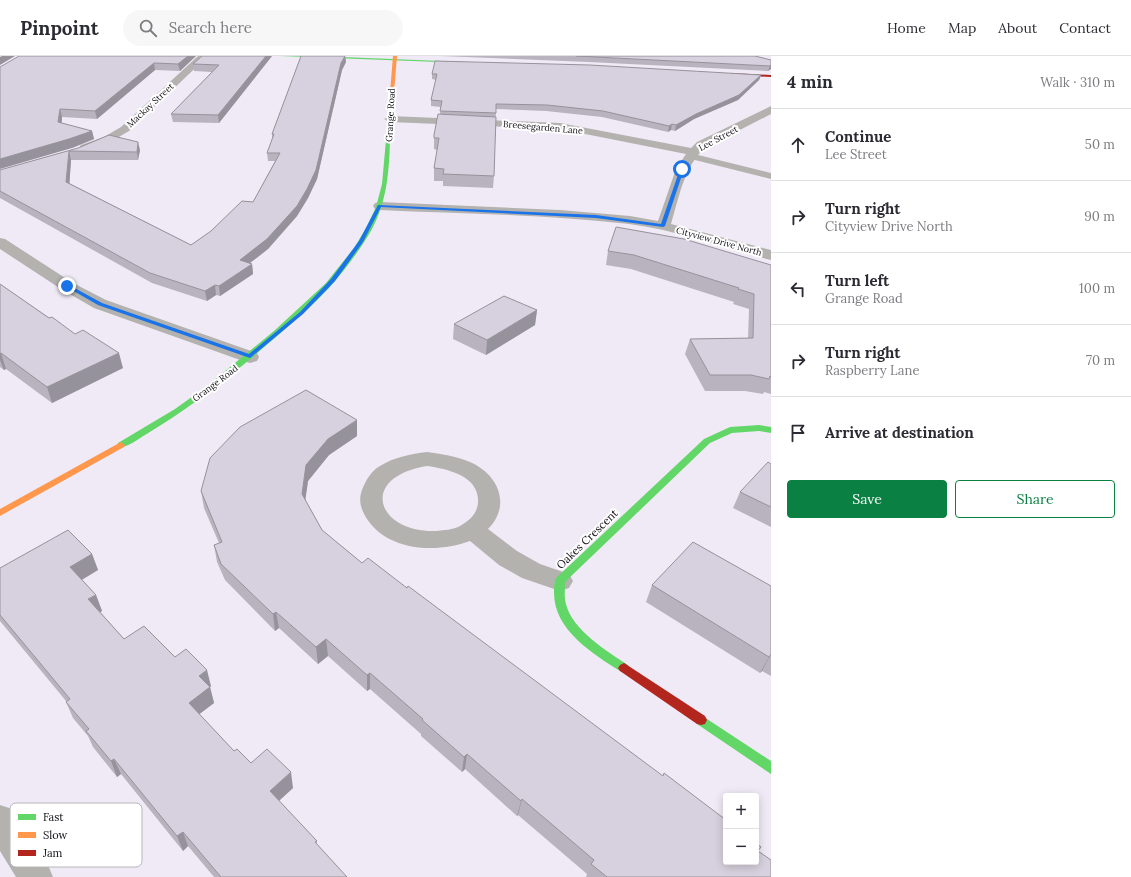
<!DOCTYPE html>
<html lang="en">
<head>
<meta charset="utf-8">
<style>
	:root { --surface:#fff; --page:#f7f7f7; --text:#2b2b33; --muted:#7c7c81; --line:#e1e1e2; --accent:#0b8043 }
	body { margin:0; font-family:Lora,serif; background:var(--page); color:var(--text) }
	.controls { position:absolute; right:12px; bottom:12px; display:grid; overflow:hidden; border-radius:4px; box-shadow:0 2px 10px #0003 }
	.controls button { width:36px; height:36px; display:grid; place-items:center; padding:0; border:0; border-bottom:1px solid var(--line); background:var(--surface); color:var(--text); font:20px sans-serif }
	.stop { position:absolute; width:12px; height:12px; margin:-9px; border:3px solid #1a73e8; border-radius:50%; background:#fff }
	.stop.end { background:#1a73e8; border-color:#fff; box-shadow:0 1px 4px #0008 }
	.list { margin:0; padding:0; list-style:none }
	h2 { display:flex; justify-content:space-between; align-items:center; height:52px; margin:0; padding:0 16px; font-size:17px }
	h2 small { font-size:13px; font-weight:400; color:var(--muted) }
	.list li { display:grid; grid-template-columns:26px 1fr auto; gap:12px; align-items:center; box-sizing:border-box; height:72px; padding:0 16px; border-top:1px solid var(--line) }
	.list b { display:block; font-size:15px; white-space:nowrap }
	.list p { margin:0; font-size:13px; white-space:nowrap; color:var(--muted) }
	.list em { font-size:13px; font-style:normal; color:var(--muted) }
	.actions { display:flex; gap:8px; padding:12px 16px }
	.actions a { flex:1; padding:9px 0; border:1px solid var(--accent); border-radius:4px; text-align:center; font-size:14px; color:var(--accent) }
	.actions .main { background:var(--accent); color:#fff }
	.icon { flex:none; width:22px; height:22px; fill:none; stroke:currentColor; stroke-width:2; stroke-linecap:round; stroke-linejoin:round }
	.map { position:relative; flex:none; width:771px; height:821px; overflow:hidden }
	header { display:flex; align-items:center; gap:24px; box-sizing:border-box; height:56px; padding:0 20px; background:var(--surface); border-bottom:1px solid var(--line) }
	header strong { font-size:19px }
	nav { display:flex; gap:22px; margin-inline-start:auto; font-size:14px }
	.search { width:280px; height:36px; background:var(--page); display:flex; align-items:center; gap:10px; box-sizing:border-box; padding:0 14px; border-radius:22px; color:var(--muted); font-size:15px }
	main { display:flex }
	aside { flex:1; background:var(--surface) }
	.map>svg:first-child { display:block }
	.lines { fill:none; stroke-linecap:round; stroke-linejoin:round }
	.lane { fill:#b3b2af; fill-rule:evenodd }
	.street { fill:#b3b2af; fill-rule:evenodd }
	.fast { fill:#63d668; fill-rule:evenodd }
	.slow { fill:#ff974d; fill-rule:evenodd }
	.jam { fill:#b3261e; fill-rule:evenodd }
	.wall { fill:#b9b3bf }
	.shaded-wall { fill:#96929b }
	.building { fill:#d7d0de; stroke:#96929b }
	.route { fill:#1a73e8 }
	.labels { text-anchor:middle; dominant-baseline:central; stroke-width:4; stroke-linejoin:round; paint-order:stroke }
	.far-street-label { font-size:9px; fill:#100d14; stroke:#fff }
	.street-label { font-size:11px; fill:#100d14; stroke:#fff }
	.key { fill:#fff; stroke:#b7b6b8; stroke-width:1 }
	.key-label { font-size:11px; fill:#100d14 }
</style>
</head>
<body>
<header>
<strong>Pinpoint</strong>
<div class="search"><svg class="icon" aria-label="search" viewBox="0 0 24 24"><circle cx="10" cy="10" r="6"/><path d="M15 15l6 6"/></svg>Search here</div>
<nav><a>Home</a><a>Map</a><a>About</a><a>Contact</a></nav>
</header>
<main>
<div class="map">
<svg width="771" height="821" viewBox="0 0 771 821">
	<rect width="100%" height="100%" fill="#f0eaf6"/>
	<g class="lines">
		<path class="lane" d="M690,97l81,20v6l-84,-21 -1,-2 1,-2z"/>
		<path class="street" d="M198,0h10l-79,75 -17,10 -23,10h-8l-2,-3 2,-3 23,-8 17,-10z
			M771,50v8l-66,34c-21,18 -26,50 -34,76l100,26v10c-47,-12 -94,-30 -142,-36 -82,-10 -166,-10 -249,-14l-5,-1 -2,-3 2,-3 5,-1 180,8 70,6 28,5 18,-52 10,-15 -126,-25 -170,-7 -6,-3 6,-3 170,7 131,25 6,-6z
			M0,182l5,1 68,44 33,17 151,53 2,4 -2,4 -7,2 -7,-2 -149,-53 -33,-19 -61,-40z
			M427,396c14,2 29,4 43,10 28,12 42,43 18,67l29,22 23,13 29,10 4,7 -4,7 -9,3 -38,-13 -23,-13 -29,-24c-33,12 -81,11 -103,-22 -6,-10 -9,-18 -5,-29 4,-10 9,-19 18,-24 14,-9 31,-12 47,-14zM427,410c21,3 53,10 51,37 -1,11 -9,18 -18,23 -7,4 -16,4 -24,5 -60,2 -78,-54 -9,-65z
			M0,749l12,4 36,56 5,12h-37l-16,-26z"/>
		<path class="fast" d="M280,0h36l151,6 -2,1z
			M386,84l4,1c-1,31 -3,60 -18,88 -12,21 -27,41 -43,59 -25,26 -53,49 -81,73 -33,27 -66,52 -103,74 -7,4 -19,14 -27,12l-1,-2 1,-2 57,-34 32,-23 67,-55 52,-48 28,-35 12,-20 10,-21 6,-23z
			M759,369l12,2v6l-12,-2 -27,2 -22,10 -145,139c0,8 -1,15 1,22 6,26 41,47 62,61l2,3 -2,3 -4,2 -4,-2c-27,-17 -66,-41 -66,-78 0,-5 0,-10 2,-15l148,-139 26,-12z
			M701,659l70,46v13l-74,-50 -2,-4 2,-4z"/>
		<path class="slow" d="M393,0h4l-7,85 -2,1 -2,-1z
			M121,386l4,3 -1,2 -124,69v-7z"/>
		<path class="jam" d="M731,17l40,2v2l-41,-2z
			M624,607l81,53 2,4 -2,4 -4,1 -4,-1 -77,-53 -2,-3 2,-3z"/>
	</g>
	<path class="wall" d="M19,0h177l-16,15 -25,-1 -58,49 -35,-2v6l30,8 2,8 -22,9z
		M272,0l-53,67 -46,-1 -2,-8 41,-42 -18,-1 -1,-7z
		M301,0h44l1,6 -4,8 -25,109 -9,19 -11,18 -29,33 -18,14 2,1 1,10 -33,22 -4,-1 -9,6 -55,-18 -152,-85v-28l78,-22 62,2 -2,10h-67l-2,23 122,62 62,-43 22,-41h-7l-1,-8 5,-14v-5z
		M441,0h314l16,4v9l-3,2 -179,-9z
		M432,18l329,1 -2,5 -21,20 -44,19 -19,12 -4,-1 -3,2 -66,-15 -56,-6 -50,-2 -2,67 -1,12 -50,-2v-5h-9v-13l3,-18 -3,-1v-14l6,-21 1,-7 -10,-1v-6l5,-20 -4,-1z
		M608,195l163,14v129l-7,-2 -1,2 -18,-3h-40l-20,-37 5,-15 58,-1 1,-29 -16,-5 1,-2 -103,-33 -25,-4z
		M0,228l123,84 -71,35 -46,-34 -2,1 -4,-3z
		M537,254l-2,15 -49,30 -33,-16 1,-15z
		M357,364v16l-28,19 -21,26 -3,18 17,31 40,33 45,25 351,263 13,26h-185l1,-3 -69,-59 -1,1 -52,-47 -3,3 -41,-36v-2l-51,-45 -3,2 -39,-35 -10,8 -39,-36 -4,3 -50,-51 -8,-18 -3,-17 5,-2 -15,-35 -3,-17z
		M771,408v63l-38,-19 7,-16z
		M92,498l6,16 -16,10 14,15 6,16 -2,1 24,27 51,18 36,29 -1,1 4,16 -15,11 35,37 17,12 42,25 -14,13 38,40v4l30,32h-133l-26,-31 -5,5 -62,-77 -4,3 -24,-30 -5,-11 -15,-18 -7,-16v-1l-66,-80v-53z
		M652,529l119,1v90l-9,-5 -2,2 -114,-71z"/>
	<path class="shaded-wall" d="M2,0h13l-15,9v-8z
		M188,0h8l-16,15 -2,-7z
		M266,0h6l-53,67 -1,-8z
		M345,0l1,6 -4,8 -25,109 -9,19 -11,18 -29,33 -27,21 -1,-10z
		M154,7l1,7 -58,49 -2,-8z
		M771,9v4l-3,2 2,-5z
		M761,19l-2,5 -21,20 -44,19 -19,12 1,-6z
		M60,53l2,8 -1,14 -3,-9z
		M672,68l-1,6 -3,2 1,-6z
		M92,75l2,8 -22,9 -72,21v-10z
		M138,86l2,8 -2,10 -1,-8z
		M69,95l2,9 -2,31 -3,-9z
		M252,208l1,10 -33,22 -1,-10z
		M215,229l1,10 -9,6 -2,-10z
		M537,254l-2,15 -49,30 1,-15z
		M1,297l5,16 -2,1 -4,-10v-6z
		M119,297l4,15 -71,35 -5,-16z
		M357,364v16l-28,19 -21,26 -4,29 -2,-16 4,-29 22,-26z
		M92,498l6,16 -22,13 -6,-16z
		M96,539l6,16 -7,5 -7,-17z
		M276,556l3,16 -4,3 -2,-17z
		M326,583l2,17 -10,8 -2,-17z
		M771,598l-9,17 -2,2 9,-16z
		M207,614l4,16 -1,1 4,16 -21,16 -4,-16 10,-27z
		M370,617v16l-3,2v-16z
		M467,698l-2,15 -3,3 2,-15z
		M114,703l7,15 -4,3 -6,-16z
		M291,716l2,16 -20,18 -3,-15z
		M522,743l-4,16 -1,1 4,-15z
		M183,776l5,14 -5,5 -6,-15z"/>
	<path class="building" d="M19,0h169l-10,8 -24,-1 -59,48 -35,-2 -2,13 34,9 -23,8 -69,20v-92z
		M202,0h64l-48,59 -47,-1 48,-49 -26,-1z
		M301,0h44l-4,7 -25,107 -9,19 -10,17 -30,33 -27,21 12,4 -33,22 -4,-1 -10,6 -55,-18 -150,-82v-21l78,-22 31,-13 29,7 -1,10 -68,-1 -3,31 125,63 20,-14 31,-30 11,1 27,-49h-13l7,-19h-2l3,-8z
		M576,0h179l16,4v5l-1,1z
		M435,5l155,4 171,10 -22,20 -43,19 -20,11 -4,-1 -3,2 -66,-15 -56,-6 -51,-1v9l-56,-2 2,-10 -11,-1 6,-26h-5z
		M438,58l58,3 -2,59 -51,-2 1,-5 -10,-1 5,-30h-5v-3z
		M616,171l68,12 87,26v112l-1,-1 -1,3 -18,-4h-41l-20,-36 63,-1 1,-44 -16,-5 1,-1 -105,-33 -26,-4z
		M0,228l49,34 3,-1 23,17 8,-4 36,23 -72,34 -46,-34 -1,1z
		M504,240l33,14 -50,30 -33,-16z
		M306,334l51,30 -29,19 -22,26 -4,29 20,36 40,33 6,-5 39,30 1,-2 255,190 1,-3 62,47v42h30v-19l5,4 -3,4 13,9v17h-164l-16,-13 3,-4 -72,-61 -1,2 -54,-47 -3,3 -42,-37 1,-1 -53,-46 -3,2 -41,-36 -10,8 -40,-35 -3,2 -52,-50 -7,-19 8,-3 -21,-51 9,-33 30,-31z
		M768,406l3,2v43l-31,-15z
		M68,474l24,24 -22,13 26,28 -8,4 36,40 20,-13 31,31 11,-8 21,21 -8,6 11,11 -21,16 45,48 3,-2 14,14 16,-14 24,23 -21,19 47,50 -2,1 32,35h-126l-38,-45 -6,4 -63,-77 -3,2 -25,-30 3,-2 -23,-27 4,-3 -70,-84v-47z
		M693,486l78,44v68l-2,3 -117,-72z"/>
	<path class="route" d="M680,113h4l-19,57 -2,1 -67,-9 -215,-11 -18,35 -28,39 -32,33 -53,44 -152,-53 -33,-19 4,-1 33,18 147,51 51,-42 31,-33 28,-38 19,-36 218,10 65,9z"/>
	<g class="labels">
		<g class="far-street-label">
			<text transform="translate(150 49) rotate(-43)">Mackay Street</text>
			<text transform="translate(390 59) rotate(-87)">Grange Road</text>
			<text transform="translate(543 71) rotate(5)">Breesegarden Lane</text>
			<text transform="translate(718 82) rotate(-28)">Lee Street</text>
			<text transform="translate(719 185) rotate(15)">Cityview Drive North</text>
			<text transform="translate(215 327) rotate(-37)">Grange Road</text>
		</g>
		<g class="street-label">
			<text transform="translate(587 483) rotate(-44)">Oakes Crescent</text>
		</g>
	</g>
	<rect x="10" y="747" width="132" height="64" rx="6" class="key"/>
	<rect x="18" y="758" width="18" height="6" fill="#63d668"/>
	<rect x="18" y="776" width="18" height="6" fill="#ff974d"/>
	<rect x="18" y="794" width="18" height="6" fill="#b3261e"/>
	<g class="key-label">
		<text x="43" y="765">Fast</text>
		<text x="43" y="783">Slow</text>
		<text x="43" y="801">Jam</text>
	</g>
</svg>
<div class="controls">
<button>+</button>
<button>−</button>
</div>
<div class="stop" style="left:682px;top:113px"></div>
<div class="stop end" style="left:67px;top:230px"></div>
</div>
<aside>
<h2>4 min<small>Walk · 310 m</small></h2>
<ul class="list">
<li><svg class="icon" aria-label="ahead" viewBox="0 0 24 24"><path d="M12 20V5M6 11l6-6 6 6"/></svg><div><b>Continue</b><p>Lee Street</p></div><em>50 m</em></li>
<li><svg class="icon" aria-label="right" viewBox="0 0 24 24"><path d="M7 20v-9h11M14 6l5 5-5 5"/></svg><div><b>Turn right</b><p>Cityview Drive North</p></div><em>90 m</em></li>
<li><svg class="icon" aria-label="left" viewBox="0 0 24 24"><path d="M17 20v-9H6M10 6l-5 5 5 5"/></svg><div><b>Turn left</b><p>Grange Road</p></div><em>100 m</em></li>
<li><svg class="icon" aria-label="right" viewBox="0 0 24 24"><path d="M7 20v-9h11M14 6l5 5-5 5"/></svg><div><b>Turn right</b><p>Raspberry Lane</p></div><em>70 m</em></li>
<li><svg class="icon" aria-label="arrive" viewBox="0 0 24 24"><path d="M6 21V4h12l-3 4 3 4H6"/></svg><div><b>Arrive at destination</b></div></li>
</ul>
<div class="actions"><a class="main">Save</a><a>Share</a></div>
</aside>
</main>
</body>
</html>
